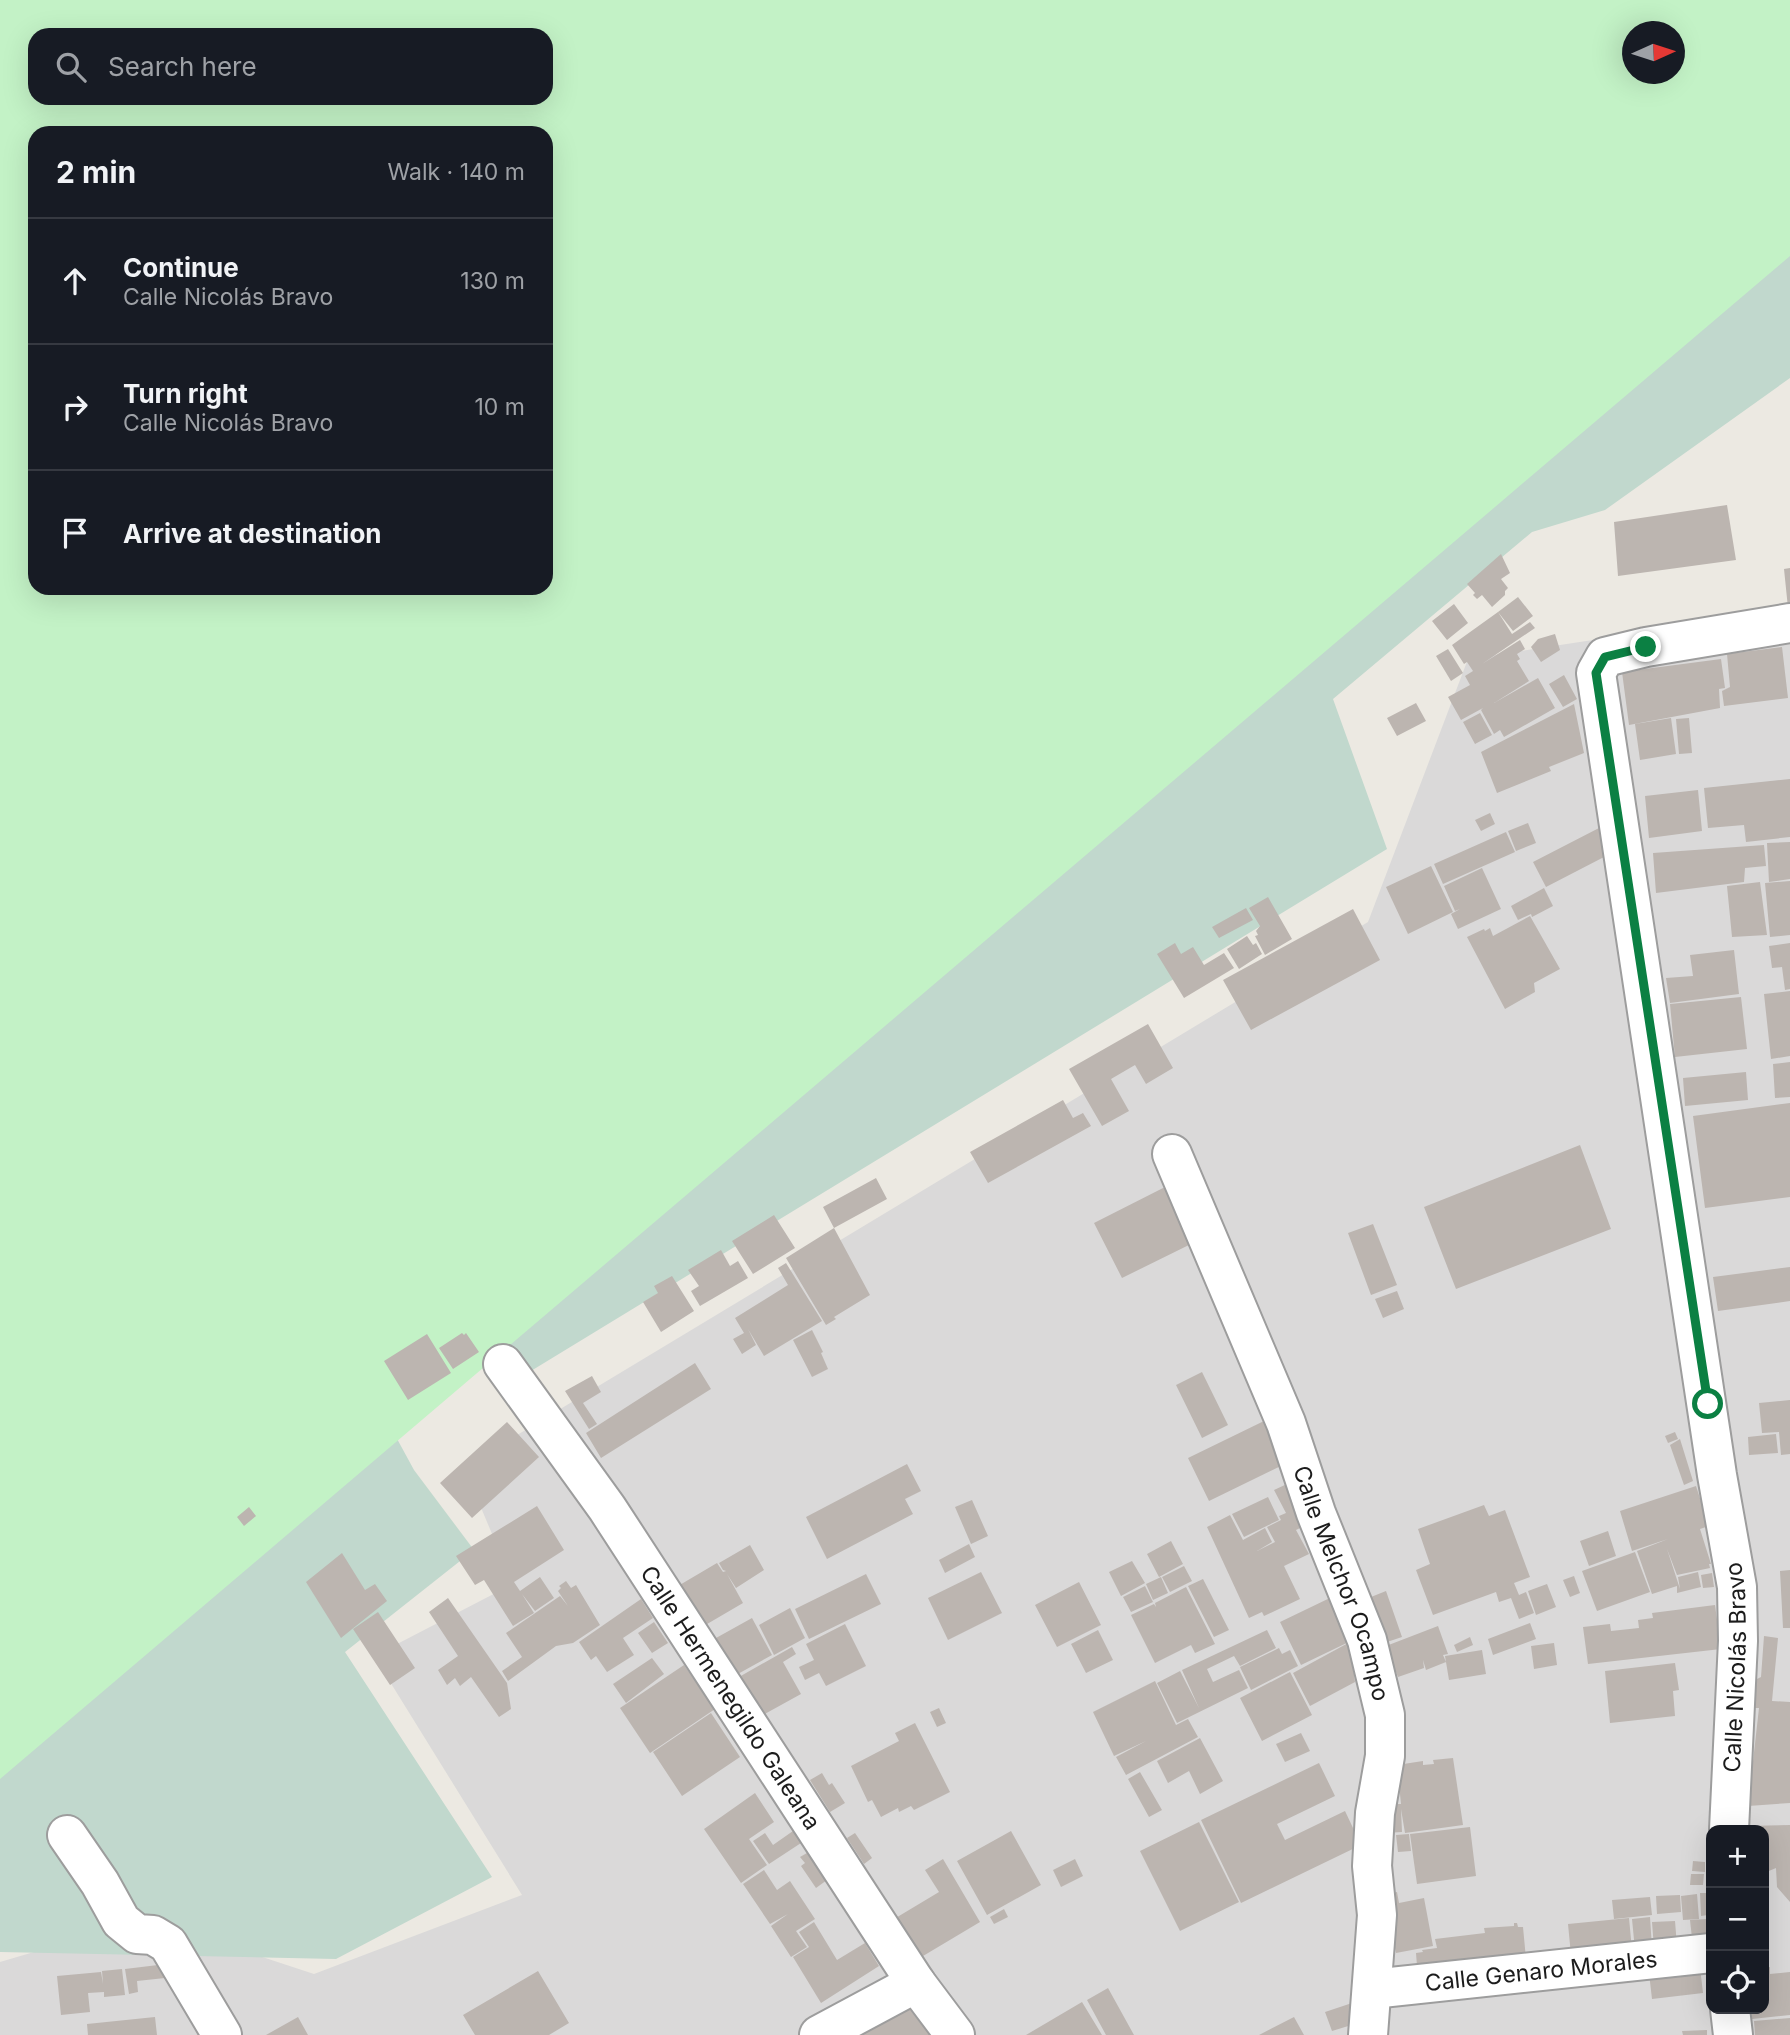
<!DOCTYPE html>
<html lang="en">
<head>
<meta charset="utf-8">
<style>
	:root { --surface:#171b24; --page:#20242c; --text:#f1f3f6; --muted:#9ea1a6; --line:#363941 }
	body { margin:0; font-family:Inter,sans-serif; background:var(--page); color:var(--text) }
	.controls { position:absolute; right:21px; bottom:21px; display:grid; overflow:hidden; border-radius:14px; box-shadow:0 7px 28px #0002 }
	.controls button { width:63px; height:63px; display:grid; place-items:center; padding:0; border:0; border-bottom:2px solid var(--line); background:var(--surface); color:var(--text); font:35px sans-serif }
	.compass { position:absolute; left:1622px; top:21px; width:63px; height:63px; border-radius:50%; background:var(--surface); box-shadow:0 7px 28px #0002; rotate:87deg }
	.stop { position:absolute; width:21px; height:21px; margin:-16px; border:5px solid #0b8043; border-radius:50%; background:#fff }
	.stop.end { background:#0b8043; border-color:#fff; box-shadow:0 2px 7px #0008 }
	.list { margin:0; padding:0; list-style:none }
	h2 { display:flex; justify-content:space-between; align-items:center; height:91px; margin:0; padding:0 28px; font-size:30px }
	h2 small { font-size:23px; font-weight:400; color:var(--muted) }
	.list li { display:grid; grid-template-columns:46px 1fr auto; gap:21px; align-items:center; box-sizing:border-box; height:126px; padding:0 28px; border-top:2px solid var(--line) }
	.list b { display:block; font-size:26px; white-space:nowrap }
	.list p { margin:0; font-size:23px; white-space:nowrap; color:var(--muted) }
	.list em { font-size:23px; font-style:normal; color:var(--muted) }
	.icon { flex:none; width:38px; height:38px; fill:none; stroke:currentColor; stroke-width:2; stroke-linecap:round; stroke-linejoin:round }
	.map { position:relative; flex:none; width:1790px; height:2035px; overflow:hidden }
	.search { position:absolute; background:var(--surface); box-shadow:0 7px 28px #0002; left:28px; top:28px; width:525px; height:77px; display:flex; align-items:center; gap:18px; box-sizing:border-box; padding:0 24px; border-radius:21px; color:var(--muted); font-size:26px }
	.panel { position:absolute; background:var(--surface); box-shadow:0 7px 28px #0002; left:28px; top:126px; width:525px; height:469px; border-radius:21px }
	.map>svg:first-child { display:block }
	.residential { fill:#dad9d9; fill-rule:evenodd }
	.wetland { fill:#c1d8cd; fill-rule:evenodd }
	.park { fill:#c3f2c6; fill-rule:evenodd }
	.building { fill:#bcb5b0 }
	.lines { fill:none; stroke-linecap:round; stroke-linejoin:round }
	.minor-casing { stroke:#9d9d9d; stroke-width:42 }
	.minor { stroke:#fff; stroke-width:38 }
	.route { stroke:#0b8043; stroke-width:9 }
	.labels { text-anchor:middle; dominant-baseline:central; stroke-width:5; stroke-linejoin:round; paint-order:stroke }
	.street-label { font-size:23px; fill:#1c1c1c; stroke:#fff }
</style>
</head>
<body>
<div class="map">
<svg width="1790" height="2035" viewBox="0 0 1790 2035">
	<rect width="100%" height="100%" fill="#ece9e2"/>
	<path class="residential" d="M1790,610v1425h-1790v-73l146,-43 168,55 208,-79 -148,-239 139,-72 -49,-117 904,-545 100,-263zM1711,1830h53v179h-53z"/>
	<path class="wetland" d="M0,0h1790v378l-185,132 -73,22 -199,167 54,150 -861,525 -43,-64 -118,70 49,90 60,80 -129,102 147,225 -156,82 -336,-7zM1632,32h42v42h-42zM35,35h511v63h-511zM35,133h511v455h-511z"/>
	<path class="park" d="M0,0h1790v256l-1790,1523zM1632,32h42v42h-42zM35,35h511v63h-511zM35,133h511v455h-511z"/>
	<path class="building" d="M1727,505l9,55 -118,16 -4,-54z
		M1501,554l9,19 -9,6 7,9 -3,3v4l-13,12 -10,-12 -5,4 -4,-4 2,-2 -8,-9z
		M1790,568v40h-2l-4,-39z
		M1518,597l15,19 -20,15 -15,-19z
		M1454,604l14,19 -21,17 -15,-19z
		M1498,612l14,22 18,-12 5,6 -53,36 38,-24 5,9 -8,5 3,5 -3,2 12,20 -35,22 44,-25 17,30 -51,29 -4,-7 -6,4 -13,-24 2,-2 -22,12 -13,-23 22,-12 -5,-9 8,-5 -6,-9 -3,2 -12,-19z
		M1555,634l5,16 -19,12 -10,-15 7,-8z
		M1782,647l6,51 -64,8 -2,-15 8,-4 -3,-33z
		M1448,649l15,24 -12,8 -15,-25z
		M1721,659l4,29 -6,1 1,19 -91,17 -7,-53z
		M1564,675l13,24 -14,8 -14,-23z
		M1416,703l10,18 -29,15 -10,-18z
		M1574,704l10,49 -35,14 2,4 -54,22 -16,-41z
		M1480,713l12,22 -17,9 -12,-22z
		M1671,718l5,36 -36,6 -5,-36z
		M1689,718l3,35 -13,1 -3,-35z
		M1790,779v58l-44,5 -2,-17 -36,3 -4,-40z
		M1698,790l4,41 -53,7 -4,-42z
		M1490,813l5,11 -14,7 -6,-11z
		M1528,823l8,20 -20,8 -8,-20z
		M1599,828l5,29 -58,30 -13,-25z
		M1506,832l9,20 -72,32 -9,-20z
		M1790,842v37l-21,3 -2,-39z
		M1764,845l2,21 -21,2 -1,14 -88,11 -3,-40z
		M1431,866l22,46 -45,22 -22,-47z
		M1482,868l19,41 -43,20 -7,-15 9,-5 -5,2 -11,-25z
		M1790,881v54l-20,2 -5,-54z
		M1760,882l7,53 -35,2 -5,-51z
		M1544,888l9,18 -21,11 -1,-3 -13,6 -7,-14z
		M1268,897l24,42 -27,16 -10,-19 3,-1 -2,-4 4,-5 -11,-18z
		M1246,908l7,12 -34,18 -7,-11z
		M1353,909l27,51 -129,70 -28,-50z
		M1530,916l30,53 -26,14 1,9 -30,17 -38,-72 17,-8 1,2 5,-3 3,8z
		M1247,936l6,9 3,-2 6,11 -23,15 -12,-20z
		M1175,943l6,11 12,-7 11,18 20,-12 10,15 -50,30 -27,-44z
		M1790,943v46l-5,1 -3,-23 -10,1 -3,-22z
		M1734,950l5,44 -69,9 -4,-25 27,-2 -3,-21z
		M1790,991v65l-19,3 -7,-65z
		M1741,997l6,52 -72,8 -5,-53z
		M1148,1024l25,44 -27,16 -11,-19 -24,14 18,32 -27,15 -33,-57z
		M1790,1062v35l-15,1 -2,-34z
		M1746,1072l2,28 -63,6 -2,-28z
		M1063,1100l10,18 10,-5 8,13 -103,57 -18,-31z
		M1790,1103v94l-85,11 -12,-92z
		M1580,1145l31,84 -155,60 -32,-82z
		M876,1178l11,21 -53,29 36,67 -36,22 2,2 -10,6 -40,-67 48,-30 -11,-21z
		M1167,1186l28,56 -73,36 -28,-55z
		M774,1215l21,33 -42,26 -21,-33z
		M1373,1224l24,61 -26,10 -23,-62z
		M721,1250l9,16 8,-5 10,17 -48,28 -9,-15 8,-5 -11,-16z
		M786,1263l36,58 -58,35 -16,-27 8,16 -14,9 -9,-15 11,-6 -9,-15 53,-33 -10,-17z
		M1790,1267v34l-72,10 -5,-34z
		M672,1276l22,35 -33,21 -18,-30 15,-9 -4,-7z
		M1397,1291l7,18 -21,9 -8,-19z
		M812,1330l11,22 -2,1 7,16 -16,8 -19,-37z
		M462,1333l2,2 2,-2 13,19 -26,17 -14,-21z
		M427,1334l24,39 -43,27 -24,-39z
		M695,1363l16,26 -110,69 -15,-25z
		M1202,1372l26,53 -26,13 -26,-53z
		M592,1376l9,16 -18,11 14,21 -8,5 -24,-38z
		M1790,1400v54l-9,1 -2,-23 -17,1 -3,-30z
		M1264,1421l21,43 -76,37 -21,-43z
		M507,1422l32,35 -67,61 -32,-35z
		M1675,1432l3,7 -10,4 -3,-7z
		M1776,1434l2,19 -29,2 -1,-18z
		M1680,1439l13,42 -9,4 -14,-40z
		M907,1464l14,27 -16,8 8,15 -86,45 -21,-42z
		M1287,1484l21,40 -12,6 13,24 -25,12 16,33 -36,17 -2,-4 -13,6 -42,-91 23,-12 13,25 22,-12 7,14 -15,9 18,-9 -8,-15 14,-7 -2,-4 7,-3 -12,-23z
		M1696,1486l13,40 -9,3 11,35h-2l1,4 -33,7 -10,-26 13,40 -2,-12 20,-5 3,15 -24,6v-7l-25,8 -15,-43 31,-12 -36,12 -12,-40z
		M1268,1497l11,23 -35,17 -12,-23z
		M972,1500l16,36 -17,8 -16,-37z
		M1484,1505l5,11 16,-6 25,67 -16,6 5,12 7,-3 8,21 -15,6 -8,-21 -12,4 -3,-10 -63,23 -17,-45 14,-6 -12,-35z
		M537,1506l27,44 -50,32 6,9 20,-14 14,21 -19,13 -13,-17 12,19 -21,13 -29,-46 -9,5 -19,-29z
		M249,1507l7,9 -12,10 -7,-9z
		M1608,1531l8,25 -27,10 -9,-25z
		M1171,1541l12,23 -24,13 -12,-23z
		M969,1544l6,13 -30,16 -6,-13z
		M750,1545l14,25 -28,18 -9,-14 16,29 -41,24 -24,-41 39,-23 6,9 3,-1 -3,-1 -4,-7z
		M1635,1552l15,40 -53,19 -15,-40z
		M342,1553l23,37 10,-6 12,17 -46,37 -35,-56z
		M1132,1561l13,22 -24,13 -12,-24z
		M1184,1566l8,15 -22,11 -8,-15z
		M1790,1570v58h-7l-3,-57z
		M981,1572l21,41 -54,27 -20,-42z
		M1712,1573l2,14 -11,1 -2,-13z
		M866,1574l15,30 -72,35 -14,-30z
		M1574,1576l6,17 -10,4 -7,-17z
		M1161,1577l7,16 -15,7 -7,-16z
		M1203,1579l26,51 -15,7 -26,-51z
		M566,1581l5,7 5,-3 24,40 -27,18 -17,3 -48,35 -6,-10 20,-14 -16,-24 54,-37 8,10 -10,-15 3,-3 -2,-2z
		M1079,1582l22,43 -44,22 -22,-42z
		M1547,1584l9,23 -20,8 -8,-24z
		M1145,1586l8,16 -22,10 -8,-15z
		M1186,1587l29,57 -20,9 -4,-8 -36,18 -24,-48 23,-11 2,3 -1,-4z
		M1386,1591l16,46 -15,5 -16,-45z
		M1334,1596l21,43 -54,26 -21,-43z
		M448,1598l59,85 4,26 -12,8 -28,-40 -11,9 -5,-8 -8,7 -9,-15 20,-14 -29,-44z
		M641,1599l12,19 -30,20 11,17 -27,17 -11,-16 -5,4 -12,-18z
		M1715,1605l6,44 -133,15 -5,-37 27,-3 1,7 28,-3 -1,-8 15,-2 -1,-5z
		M790,1608l15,30 -31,17 -15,-30z
		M378,1612l37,56 -25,17 -37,-56z
		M752,1618l20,37 -36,20 -20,-37z
		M654,1622l14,21 -16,10 -14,-20z
		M1530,1623l6,16 -43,16 -5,-16z
		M845,1624l21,42 -40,20 -7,-13 -14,7 -6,-13 15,-7 -8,-16z
		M1438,1626l10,28 -5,1 3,7 -20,8 -3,-10 1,8 -26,9 -12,-31z
		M1098,1630l15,30 -27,13 -15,-29z
		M1267,1630l9,18 -36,18 -6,-10 -27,13 6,13 26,-12 9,18 -71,35 -20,-40 23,-12 19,37 -17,-38z
		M1764,1636l14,2 -6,63 18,1v101l-42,3 11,-98h-7l-1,-31 6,2 4,-2z
		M1470,1637l3,8 -16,7 -3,-7z
		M1350,1642l5,40 -45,24 -17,-33z
		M1554,1643l3,22 -23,4 -3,-23z
		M792,1647l4,7 -13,8 18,32 -40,22 -22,-39z
		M1279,1648l3,6 8,-4 8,16 -47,24 -11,-23z
		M1482,1650l4,24 -37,6 -4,-24z
		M652,1658l12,16 -38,29 -13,-19z
		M1675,1663l4,27 -6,1 2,25 -65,7 -5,-52z
		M684,1665l31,44 -65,44 -30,-45z
		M1290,1672l22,43 -50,26 -22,-43z
		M1155,1681l21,44 12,-6 10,18 -72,38 -10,-18 30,-16 -32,15 -21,-44z
		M939,1708l7,15 -9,4 -7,-15z
		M711,1713l29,44 -58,39 -29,-44z
		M915,1723l35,69 -36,18 -3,-4 -12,6 -1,-4 -17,9 -9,-17 -4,2 -17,-36 48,-25 -4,-8z
		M1301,1733l9,18 -25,11 -9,-18z
		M1200,1738l23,43 -23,13 -11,-23 -21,12 -11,-22z
		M1453,1758l10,67 -58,8 -4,-24 1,23 -16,1 -1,-29h16l-4,-39 26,-4v4l11,-1 -1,-4z
		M1319,1763l16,33 -58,28 8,16 60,-29 16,34 -120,58 -40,-83z
		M1140,1772l22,38 -13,7 -21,-38z
		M822,1773l7,12 3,-2 13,20 -15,9 -20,-32z
		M755,1793l19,29 -25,17 18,26 -26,18 -37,-54z
		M1199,1822l40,80 -59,29 -40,-80z
		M1790,1825v77l-13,-15 -1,-19 -12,5v-43h-18v-4z
		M1470,1827l6,49 -59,8 -7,-50z
		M793,1831l8,12 -32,21 -16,-23 12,-8 8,12z
		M1011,1831l30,54 -54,30 -30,-54z
		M855,1833l17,25 -8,6 -17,-26z
		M1409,1834l2,17 -13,1 -2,-17z
		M807,1853l20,27 -11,8 -15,-22 4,-3 -5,-6z
		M943,1859l37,63 -62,37 -24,-40 45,-27 -14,-22z
		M1075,1859l8,17 -22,11 -8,-17z
		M1693,1861l12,1v10l-13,-1z
		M764,1870l13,20 13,-9 25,38 -19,12 11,16 -16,10 -20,-31 17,-12 -18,10 -27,-40z
		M1691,1874h13l-1,11h-13z
		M1397,1892l2,11 25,-5 9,48 -37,7 -9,-45 2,-14z
		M1700,1893h6l2,22 -7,1z
		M1697,1894l2,25 -16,1 -2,-24z
		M1680,1895l1,17 -24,2 -1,-18z
		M1650,1897l2,18 -38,4 -2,-19z
		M1004,1909l4,8 -14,7 -4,-7z
		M1650,1917l2,31 -17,2 -3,-31z
		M1629,1918l3,32 -61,5 -3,-31z
		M1708,1919l2,25 -18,-6 -2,-18z
		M1675,1921l2,25 -23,2 -2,-26z
		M814,1922l23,38 28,-17 14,23 -58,37 -28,-46 16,-10 -10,-15z
		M1514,1923h3l1,4h5l3,32 -109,7 -1,-13 7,-1 -1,-2 15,-2 -2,-9 50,-6 -1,-5 30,-2z
		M158,1965l6,5 1,8 -28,3 1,11 -9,2 -4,-25z
		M1700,1967l3,26 -51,6 -3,-26z
		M1770,1967v7l20,-2v43l-38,4 -1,-10h13v-41z
		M122,1969l3,26 -21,2v-5l-16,1 2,19 -29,3 -4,-39 44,-4 2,12 -1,-13z
		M538,1971l31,52 -20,12h-74l-12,-20z
		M1108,1988l26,47h-28l-19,-35z
		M1082,2002l20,33h-76z
		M1352,2003l6,20 -26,8 -7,-19z
		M913,2004l19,31h-76l20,-12 1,3z
		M155,2017l2,18h-69l-1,-11z
		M298,2017l10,18h-42z
		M1294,2017l10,18h-45z
		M1790,2018v17h-35l-1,-14z
		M1707,2030v5h-24l-1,-4z"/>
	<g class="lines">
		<defs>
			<g id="minor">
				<path id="s1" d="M1172,1154l114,269 30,90 51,127 18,75v41l-10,57 -3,53 5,49 -9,120"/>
				<path id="s2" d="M503,1364l104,144 309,475 39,52"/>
				<path id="s3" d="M1729,1830l9,-189 -1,-54 -20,-112 -121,-802 9,-16 41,-10 144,-24"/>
				<path d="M67,1835l33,48 21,38 16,13 16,1 15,9 54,91"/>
				<path id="s4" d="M1372,1989l339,-36"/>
				<path d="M1730,2009l3,26"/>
				<path d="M819,2035l97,-52"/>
			</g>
		</defs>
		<use href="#minor" class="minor-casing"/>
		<use href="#minor" class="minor"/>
	</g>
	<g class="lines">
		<path class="route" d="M1646,647l-41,10 -9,16 112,731"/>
	</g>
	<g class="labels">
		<g class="street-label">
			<text stroke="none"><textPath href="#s1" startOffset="462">Calle Melchor Ocampo</textPath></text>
			<text stroke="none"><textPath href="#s3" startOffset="163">Calle Nicolás Bravo</textPath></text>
			<text stroke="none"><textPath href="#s2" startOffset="404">Calle Hermenegildo Galeana</textPath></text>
			<text stroke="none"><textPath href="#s4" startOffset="170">Calle Genaro Morales</textPath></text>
		</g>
	</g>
</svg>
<div class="controls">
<button>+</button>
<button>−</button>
<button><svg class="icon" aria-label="locate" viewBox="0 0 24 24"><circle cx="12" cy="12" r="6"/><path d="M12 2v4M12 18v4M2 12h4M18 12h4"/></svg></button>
</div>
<svg class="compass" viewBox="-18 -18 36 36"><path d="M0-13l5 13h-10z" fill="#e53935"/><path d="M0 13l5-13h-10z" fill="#9ea1a6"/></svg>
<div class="stop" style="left:1708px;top:1404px"></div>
<div class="stop end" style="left:1646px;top:647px"></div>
<div class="search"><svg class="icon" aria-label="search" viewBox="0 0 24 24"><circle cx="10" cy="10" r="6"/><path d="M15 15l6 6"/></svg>Search here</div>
<section class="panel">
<h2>2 min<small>Walk · 140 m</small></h2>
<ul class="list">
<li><svg class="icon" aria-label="ahead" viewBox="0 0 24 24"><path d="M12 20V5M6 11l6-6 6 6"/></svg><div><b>Continue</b><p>Calle Nicolás Bravo</p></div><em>130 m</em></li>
<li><svg class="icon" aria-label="right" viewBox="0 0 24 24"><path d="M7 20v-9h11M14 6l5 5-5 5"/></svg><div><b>Turn right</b><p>Calle Nicolás Bravo</p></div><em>10 m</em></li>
<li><svg class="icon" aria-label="arrive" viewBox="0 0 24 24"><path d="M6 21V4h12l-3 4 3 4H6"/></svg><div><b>Arrive at destination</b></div></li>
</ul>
</section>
</div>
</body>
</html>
